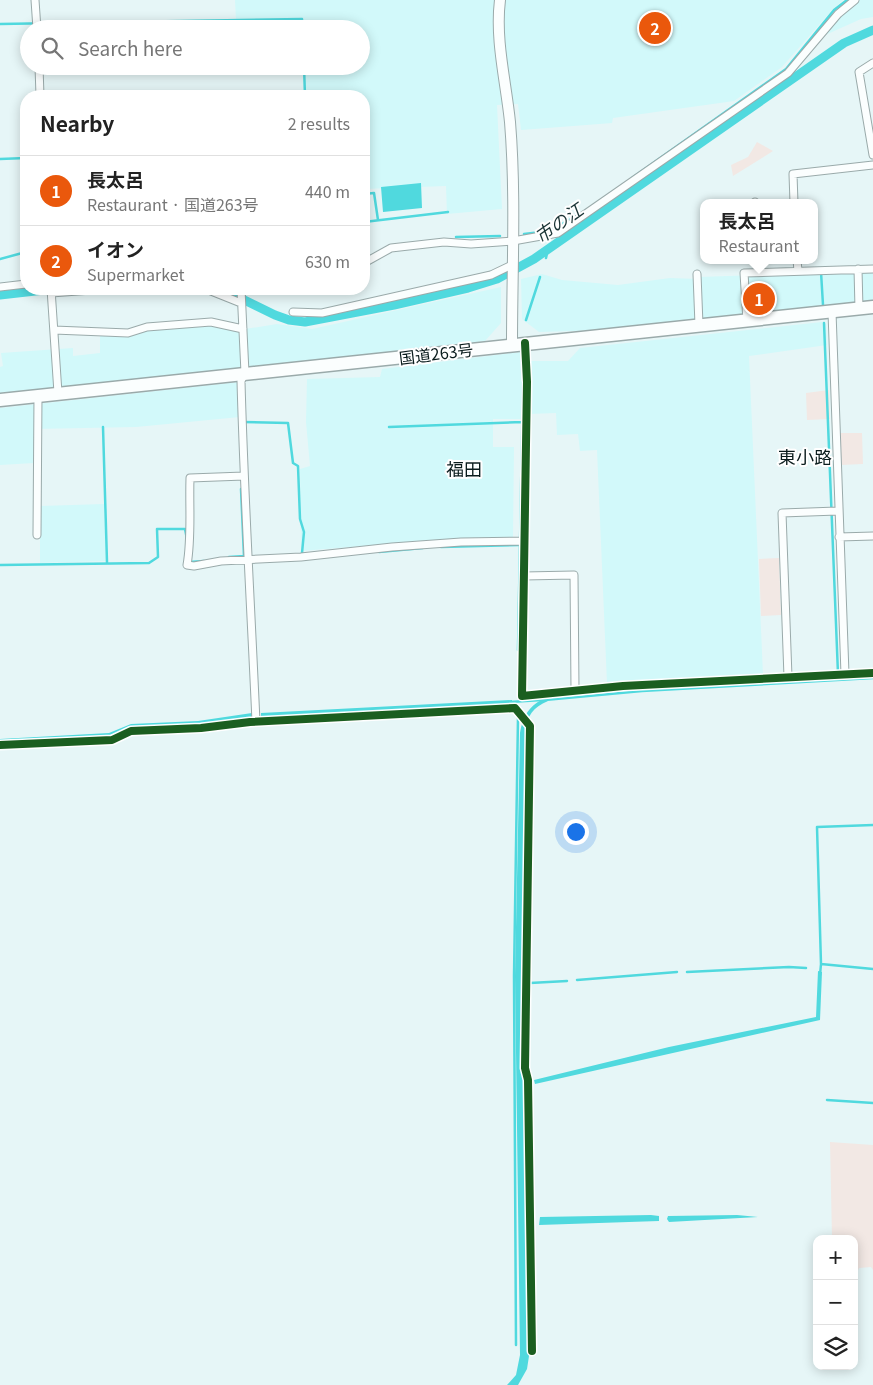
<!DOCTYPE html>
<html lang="en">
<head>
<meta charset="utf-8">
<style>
	:root { --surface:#fff; --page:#f2f2f2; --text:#222; --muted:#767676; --line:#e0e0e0; --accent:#ea580c }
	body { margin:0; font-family:Georgia,"Noto Sans JP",serif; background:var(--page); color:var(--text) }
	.controls { position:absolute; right:15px; bottom:15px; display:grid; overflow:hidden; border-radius:10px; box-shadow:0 2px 12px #0003 }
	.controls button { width:45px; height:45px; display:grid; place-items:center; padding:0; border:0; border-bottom:1px solid var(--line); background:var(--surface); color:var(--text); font:25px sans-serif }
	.you { position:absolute; left:575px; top:831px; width:18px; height:18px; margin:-12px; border:4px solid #fff; border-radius:50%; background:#1a73e8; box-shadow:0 0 0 8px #1a73e833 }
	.badge { display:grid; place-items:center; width:32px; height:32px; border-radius:50%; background:var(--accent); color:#fff; font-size:16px; font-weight:700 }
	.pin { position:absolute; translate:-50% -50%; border:2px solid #fff; box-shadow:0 1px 5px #0006 }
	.popup { position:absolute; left:700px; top:199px; width:118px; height:65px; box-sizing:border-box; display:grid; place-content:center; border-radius:10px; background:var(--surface); filter:drop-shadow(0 1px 4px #0005); font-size:16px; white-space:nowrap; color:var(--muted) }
	.popup b { font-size:19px; color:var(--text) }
	.popup::after { content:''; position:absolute; left:50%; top:100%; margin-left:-10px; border:10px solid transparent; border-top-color:var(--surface) }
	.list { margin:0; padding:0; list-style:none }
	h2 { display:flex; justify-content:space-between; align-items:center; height:65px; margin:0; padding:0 20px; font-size:21px }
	h2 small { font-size:16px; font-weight:400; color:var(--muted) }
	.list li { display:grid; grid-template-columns:32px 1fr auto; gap:15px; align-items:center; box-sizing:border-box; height:70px; padding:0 20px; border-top:1px solid var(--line) }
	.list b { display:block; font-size:19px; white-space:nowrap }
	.list p { margin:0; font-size:16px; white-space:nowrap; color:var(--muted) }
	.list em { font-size:16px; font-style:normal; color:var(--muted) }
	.icon { flex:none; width:28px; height:28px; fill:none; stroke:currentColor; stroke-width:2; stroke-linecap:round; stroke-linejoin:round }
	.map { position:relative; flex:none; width:873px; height:1385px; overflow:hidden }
	.search { position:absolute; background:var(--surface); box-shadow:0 2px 12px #0003; left:20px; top:20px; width:350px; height:55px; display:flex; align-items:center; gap:12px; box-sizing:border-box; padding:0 18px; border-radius:28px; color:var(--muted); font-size:19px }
	.panel { position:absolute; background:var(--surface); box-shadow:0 2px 12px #0003; left:20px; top:90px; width:350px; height:205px; border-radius:20px }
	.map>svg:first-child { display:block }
	.built { fill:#d2f9fa }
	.green { fill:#f2e8e4 }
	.water { fill:#50d9de }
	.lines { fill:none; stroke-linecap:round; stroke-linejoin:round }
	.stream { stroke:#50d9de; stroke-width:2.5 }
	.canal { stroke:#50d9de; stroke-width:9 }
	.street-casing { stroke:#9aaaaa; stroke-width:9 }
	.secondary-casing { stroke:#9aaaaa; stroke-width:12 }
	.highway-casing { stroke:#9aaaaa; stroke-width:15 }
	.street { stroke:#fbfefe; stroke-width:7 }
	.secondary { stroke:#fbfefe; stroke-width:10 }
	.highway { stroke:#fbfefe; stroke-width:12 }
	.cycleway-casing { stroke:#fff; stroke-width:11 }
	.cycleway { stroke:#1b5e20; stroke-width:8 }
	.labels { text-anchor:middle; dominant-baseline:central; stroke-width:4; stroke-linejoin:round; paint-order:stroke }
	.street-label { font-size:16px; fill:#0a1c1d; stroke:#fff }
	.water-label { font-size:18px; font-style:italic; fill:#1b3536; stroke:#fff }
	.neighbourhood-label { font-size:18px; fill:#0a1c1d; stroke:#fff }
</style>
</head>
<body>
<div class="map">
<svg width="873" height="1385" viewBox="0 0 873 1385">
	<rect width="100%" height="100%" fill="#e6f6f7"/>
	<path class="built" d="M235,0h608l-10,9 -51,58 -48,34 -121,17 -1,5 -91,7 -3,-26 -21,1 5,104 -55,5 -1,-28 -82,3v-93h-58l-1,-30h56v-37h-57l-1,-11 -67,2z
		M859,0h14v17l-12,2 -38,17 18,-22z
		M873,271v31l-266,28 -68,2 -17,-13 -1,-40 21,-5 20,6 56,5 52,-7 29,1v-2z
		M501,287v36l-16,18 -78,10 -407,42v-26l3,-1 -2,-13 72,-5v8l27,-3v-22l28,3 15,-6 68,-5 28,7 38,-6 35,5z
		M822,322l4,2 1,21 -78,11 14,319 -156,8 -10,-233 -17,1 -2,-17 -21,1 -1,-22 -28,1 2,-53h38l12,-13z
		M521,352l2,67h-30v28h21l-1,90 -53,1 -159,13 -1,-82 10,-3 -4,-44 1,-43 73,-2 2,-8z
		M239,382l1,35 -104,10 -102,2v34l-34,2v-57z
		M104,504l2,57 -66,2v-57z"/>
	<path class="green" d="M757,142l16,9 -40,25 -2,-11 17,-8z
		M829,390l1,29 -23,1 -1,-27z
		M840,433h22l1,31 -22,1z
		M779,558l2,57 -20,1 -2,-57z
		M830,1142l43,3v125l-2,-3 -12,1 -5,12v-41h-22z"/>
	<path class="water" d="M421,183l1,25 -39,4 -2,-25z
		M546,698l2,3c-15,6 -21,15 -23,31l-3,336 3,16 4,272 -2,13 -9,16h-11l9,-10 4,-20 -5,-379 5,-243c3,-17 9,-28 26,-35z
		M512,700v4l-251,13v-4z
		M252,713v5l-51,7 -72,4 -19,6 -110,7v-3l109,-6 22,-9 67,-3z
		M818,971l4,1 -2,48 -285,64 -1,-4 135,-33 147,-30z
		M651,1215l8,1v5l-120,4 1,-8z
		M737,1215l21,2 -89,5 -2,-3 1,-3z"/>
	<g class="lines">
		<path class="stream" d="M0,24l302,-5v10
			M304,66l1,30
			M0,159l26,-1
			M632,178l154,-109 48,-59 13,-10
			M364,194l10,-1 4,27
			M364,222l84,-10
			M524,234l25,-3 29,-16
			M456,237l44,-1
			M546,258l2,-9
			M0,259l26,-7
			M821,272l2,33
			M526,320l14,-43
			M824,323l14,351
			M243,422l45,1 5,40 5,3 2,53 4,13 -2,21 2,2
			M103,427l4,135
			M389,427l133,-5
			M441,547l77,-2
			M379,552l44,-4
			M229,557l15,-1 -3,-67
			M189,562l15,-1
			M0,565l149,-2 9,-6 -1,-28h28l2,10
			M518,650l5,-268
			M545,700l97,-9 231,-13
			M510,702l32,-2
			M821,964l-4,-137 56,-2
			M687,972l102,-5 17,1
			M820,975l1,-11 52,5
			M577,980l100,-8
			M530,983l37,-2
			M827,1100l46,3
			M516,1345l-2,-369 4,-259"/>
		<path class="canal" d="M222,289l53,26 14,5 16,2 89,-17 74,-17 29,-9 37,-20 310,-216 29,-13
			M0,295l53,-6"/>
		<defs>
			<path id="street" d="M35,0l2,29
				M873,63l-14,9 14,83
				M39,66l1,30
				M755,202v1
				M794,203l-1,-29 80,-9
				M797,260l1,11
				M364,263l27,-15 53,-6 27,2 42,-3 45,-8 230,-160 50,-59 17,-14
				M858,269l1,40
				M697,274l2,51
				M0,287l26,-3
				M51,289l7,104
				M206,289l35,14
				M241,289l4,84 -4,8c3,114 10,227 15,341
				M51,293l54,-4
				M293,312l29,1 169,-38 21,-10
				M832,312l13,362
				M747,321l-3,-48 129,-4
				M54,330l74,3 19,-6 64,-5 32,7
				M525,343l2,39 -5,314 101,-10 250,-13
				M244,476l-54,2c-1,29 2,59 -3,87l7,1 27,-5 80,-4 91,-10 69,-5 63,-1
				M37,535l1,-139
				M839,537l34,-1
				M524,576l50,-1 1,115
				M788,677l-6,-164 55,-2
				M0,745l112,-5 19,-9 70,-3 49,-6 265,-14 15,18 -5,342 3,12 4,271"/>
			<path id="secondary" d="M500,0c-5,40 6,82 10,122 6,73 2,148 2,222"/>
			<path id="highway" d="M0,400l873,-93"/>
		</defs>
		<use href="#street" class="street-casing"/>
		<use href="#secondary" class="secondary-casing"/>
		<use href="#highway" class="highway-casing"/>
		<use href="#street" class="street"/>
		<use href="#secondary" class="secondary"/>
		<use href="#highway" class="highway"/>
		<defs>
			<path id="cycleway" d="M525,343l2,39 -5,314 101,-10 250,-13
				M0,745l112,-5 19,-9 70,-3 49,-6 265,-14 15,18 -5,342 3,12 4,271"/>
		</defs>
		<use href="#cycleway" class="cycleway-casing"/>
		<use href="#cycleway" class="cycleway"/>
	</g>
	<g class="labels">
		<g class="street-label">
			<text transform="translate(436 353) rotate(-7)">国道263号</text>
		</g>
		<g class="water-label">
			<text transform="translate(558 222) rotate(-35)">市の江</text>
		</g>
		<g class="neighbourhood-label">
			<text x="805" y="456">東小路</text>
			<text x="464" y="468">福田</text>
		</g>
	</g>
</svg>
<div class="controls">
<button>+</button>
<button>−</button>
<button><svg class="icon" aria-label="layers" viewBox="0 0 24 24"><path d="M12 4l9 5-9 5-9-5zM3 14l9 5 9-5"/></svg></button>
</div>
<div class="you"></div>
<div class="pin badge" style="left:759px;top:299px">1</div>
<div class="popup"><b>長太呂</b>Restaurant</div>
<div class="pin badge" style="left:655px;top:28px">2</div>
<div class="search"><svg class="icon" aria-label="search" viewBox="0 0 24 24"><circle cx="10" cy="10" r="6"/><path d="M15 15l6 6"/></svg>Search here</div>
<section class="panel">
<h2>Nearby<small>2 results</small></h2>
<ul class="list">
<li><span class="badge">1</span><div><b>長太呂</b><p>Restaurant · 国道263号</p></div><em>440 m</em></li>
<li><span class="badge">2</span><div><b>イオン</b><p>Supermarket</p></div><em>630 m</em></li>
</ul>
</section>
</div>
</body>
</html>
